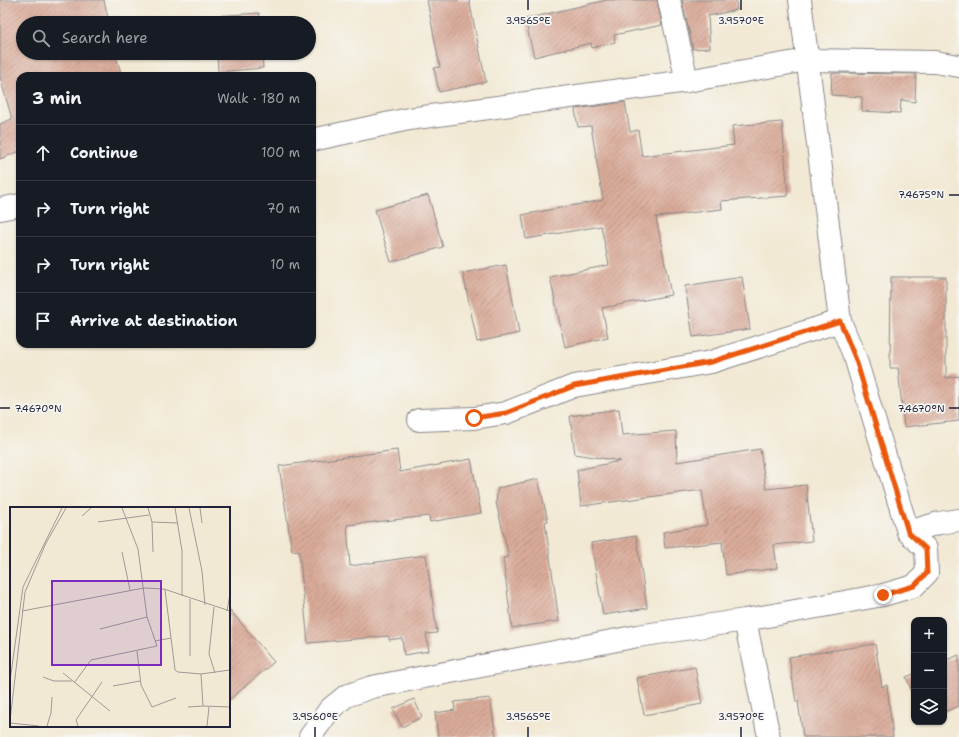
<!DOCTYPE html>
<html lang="en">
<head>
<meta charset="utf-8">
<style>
	:root { --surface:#171b24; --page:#20242c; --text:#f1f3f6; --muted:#9ea1a6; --line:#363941 }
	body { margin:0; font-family:"Shantell Sans",sans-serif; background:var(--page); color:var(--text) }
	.controls { position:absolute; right:12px; bottom:12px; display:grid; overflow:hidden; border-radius:8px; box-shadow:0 1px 3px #0004 }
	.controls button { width:36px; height:36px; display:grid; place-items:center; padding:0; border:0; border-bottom:1px solid var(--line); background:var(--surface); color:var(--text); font:20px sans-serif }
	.stop { position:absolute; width:12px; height:12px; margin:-9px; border:3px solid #ea580c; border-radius:50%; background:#fff }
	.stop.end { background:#ea580c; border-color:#fff; box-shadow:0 1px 4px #0008 }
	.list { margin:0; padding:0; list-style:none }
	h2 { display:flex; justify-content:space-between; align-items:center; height:52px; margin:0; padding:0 16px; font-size:17px }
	h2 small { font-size:13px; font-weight:400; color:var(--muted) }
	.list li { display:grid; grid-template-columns:26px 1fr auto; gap:12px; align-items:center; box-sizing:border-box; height:56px; padding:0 16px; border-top:1px solid var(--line) }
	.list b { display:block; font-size:15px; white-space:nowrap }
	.list em { font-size:13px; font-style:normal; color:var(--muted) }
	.icon { flex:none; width:22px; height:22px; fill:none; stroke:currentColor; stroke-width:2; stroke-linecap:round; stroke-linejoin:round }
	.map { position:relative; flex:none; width:959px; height:737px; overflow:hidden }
	.search { position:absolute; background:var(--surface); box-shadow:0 1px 3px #0004; left:16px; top:16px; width:300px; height:44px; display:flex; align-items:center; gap:10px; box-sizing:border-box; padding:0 14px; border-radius:22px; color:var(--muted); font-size:15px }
	.panel { position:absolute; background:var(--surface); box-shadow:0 1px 3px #0004; left:16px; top:72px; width:300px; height:276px; border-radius:12px }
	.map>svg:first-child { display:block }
	.building { fill:url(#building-hatch) }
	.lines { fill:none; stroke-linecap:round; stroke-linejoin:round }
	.street-casing { stroke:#8a8688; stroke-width:24 }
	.street { stroke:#fff; stroke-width:22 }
	.route { stroke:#ea580c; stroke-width:5 }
	.ticks { fill:none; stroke:#22223b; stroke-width:1.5 }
	.inset-road { fill:none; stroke:#9f9997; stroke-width:1 }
	.view { fill:#7b2cbf; fill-opacity:0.15; stroke:#7b2cbf; stroke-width:2 }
	.inset-edge { fill:none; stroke:#22223b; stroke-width:2 }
	.ticks-label { font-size:10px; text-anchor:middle; fill:#22223b; stroke:#f6f6f2; stroke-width:3.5; stroke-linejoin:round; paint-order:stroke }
</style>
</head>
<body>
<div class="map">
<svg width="959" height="737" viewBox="0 0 959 737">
	<defs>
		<pattern id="building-hatch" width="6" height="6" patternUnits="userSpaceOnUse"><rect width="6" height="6" fill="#daab99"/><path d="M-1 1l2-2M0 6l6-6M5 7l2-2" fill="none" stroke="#b08b7e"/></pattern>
	</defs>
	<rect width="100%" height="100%" fill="#f6f6f2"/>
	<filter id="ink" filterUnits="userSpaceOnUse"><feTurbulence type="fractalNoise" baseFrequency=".025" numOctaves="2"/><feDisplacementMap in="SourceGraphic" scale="8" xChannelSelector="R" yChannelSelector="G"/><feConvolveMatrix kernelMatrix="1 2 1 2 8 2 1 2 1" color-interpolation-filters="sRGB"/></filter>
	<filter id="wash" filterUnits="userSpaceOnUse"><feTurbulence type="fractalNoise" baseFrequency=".012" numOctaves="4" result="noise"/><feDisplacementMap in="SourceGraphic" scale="16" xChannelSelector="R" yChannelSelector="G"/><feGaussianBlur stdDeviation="0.9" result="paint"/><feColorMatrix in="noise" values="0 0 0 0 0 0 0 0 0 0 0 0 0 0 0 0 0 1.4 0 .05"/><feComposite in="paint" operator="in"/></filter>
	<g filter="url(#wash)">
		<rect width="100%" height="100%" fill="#f2e9d4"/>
		<g id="blocks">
			<path class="building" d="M0,0h104l5,23h-86v30h92l7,23h-102v75l-20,8v-35l12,-5 -12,-42z
				M427,0h42l17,82 -47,10 -5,-24 6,-1z
				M607,0h50l5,25 -48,10 1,7 -23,6 -1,-5 -57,14 -9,-38z
				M682,0h54l1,10 -29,6 2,32 -17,1z
				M259,13l1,10h-45l-1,-7z
				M217,53h45l1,15 -45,4z
				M832,73l84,1 -1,28 -14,-2 -1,13 -38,-2v-14l-31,-2z
				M625,102l5,30 8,-2 4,26 92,-11 -2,-19 50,-4 6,74 -67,5 1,8 -66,8 15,78 -69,13 6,29 -43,10 -15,-70 59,-12 -8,-39 -75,13 -4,-24 81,-15 -12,-74 -13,1 -3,-18z
				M428,195l15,52 -52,15 -16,-52z
				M506,265l13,68 -42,9 -14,-69z
				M742,277l8,52 -57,8 -8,-51z
				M891,277h55v101l13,-2v45l-55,6 -6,-59h-8z
				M619,409l3,26 54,-4 1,31 83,-13 6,40 40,-4 6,56 -38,4 3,23 -51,7 -4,-33 -57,6 -2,-16 44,-7 -5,-35 -121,16 -4,-36 43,-9 -45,-7 -5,-38z
				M397,450l3,22 71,-13 10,54 -51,9 -1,-6 -82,9 3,41 76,-11 11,78 -11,1 3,17 -25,4 -2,-17 -13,2v-4l-81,7 -9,-93 -7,1 -13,-85z
				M538,479l10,42 -3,1 14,99 -47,7 -9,-70 6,-1 -13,-55 2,-14z
				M636,536l11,72 -44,7 -12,-72z
				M229,609l45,53 -45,38z
				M875,644l7,43 5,-2 6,52h-90l-5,-36 -2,1 -7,-45z
				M959,655v51l-15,6v-51z
				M695,667l7,37 -58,11 -7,-37z
				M914,674v22l-8,-19z
				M490,698l6,39h-58l-3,-24 20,-3 -1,-8z
				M414,699l8,18 -20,10 -9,-18z"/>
		</g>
	</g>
	<g filter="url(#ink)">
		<use href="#blocks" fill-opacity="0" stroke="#8a8688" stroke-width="1"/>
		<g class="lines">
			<defs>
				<path id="street" d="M669,0l18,81
					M312,140l97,-21 278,-38 120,-21 128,2 24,4
					M0,209l20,-4
					M419,420l55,-2 32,-5 68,-27 137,-24 129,-41
					M908,532l31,-9 20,-3
					M745,620l24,117
					M310,737l20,-28 16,-13 26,-9 266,-51 107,-16 138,-25 31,-9 13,-13 -1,-24 -18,-17 -52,-172 -16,-39 -40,-321"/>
			</defs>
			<use href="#street" class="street-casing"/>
			<use href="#street" class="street"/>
		</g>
	</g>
	<g class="lines" filter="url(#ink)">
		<path class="route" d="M474,418l32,-5 68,-27 137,-24 129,-41 16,39 52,172 18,17 1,24 -13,13 -31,9"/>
	</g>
	<path class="ticks" d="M528,0v10M741,0v10M949,195h10M0,408h10M949,408h10M315,727v10M528,727v10M741,727v10"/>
	<g transform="translate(10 507)">
		<rect width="220" height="220" fill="#f2e9d4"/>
		<path class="inset-road" d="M138,1l4,14 26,1M165,1l7,43v45M179,1l13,63 3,34M190,1l2,15M72,9l9,-8M88,15l51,-7M142,15l1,30M112,45l8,38M155,83l10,80 3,2 23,2M180,92v57M204,100l-5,47 6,19M12,104l122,-23 20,1 66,22M217,104l3,-17M90,122l47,-12M145,134l16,-3M127,144l4,34 11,22 24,-9M220,163l-29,4 2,32 27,1M53,166l47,38M33,170l11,4h18M0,174l13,-94 39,-79M64,176l17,-23 66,-14 -10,-29 -9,-68 -16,-41M103,179l27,-5M178,200l15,-1M0,214l15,-129 21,-49 20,-35M0,216l29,3M37,219l4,-13 1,-16M68,219l-2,-6 26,-38M197,219l2,-19"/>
		<path class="view" d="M42,74h109v84h-109z"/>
		<rect width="220" height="220" class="inset-edge"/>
	</g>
	<g class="ticks-label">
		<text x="528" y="24">3.9565°E</text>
		<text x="741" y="24">3.9570°E</text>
		<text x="921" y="198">7.4675°N</text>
		<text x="38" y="412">7.4670°N</text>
		<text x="921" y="412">7.4670°N</text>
		<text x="315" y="720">3.9560°E</text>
		<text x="528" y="720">3.9565°E</text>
		<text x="741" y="720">3.9570°E</text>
	</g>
</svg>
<div class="controls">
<button>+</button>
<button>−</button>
<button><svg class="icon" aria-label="layers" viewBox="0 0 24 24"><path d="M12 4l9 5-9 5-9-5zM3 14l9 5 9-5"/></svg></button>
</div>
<div class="stop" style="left:474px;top:418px"></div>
<div class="stop end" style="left:883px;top:595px"></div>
<div class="search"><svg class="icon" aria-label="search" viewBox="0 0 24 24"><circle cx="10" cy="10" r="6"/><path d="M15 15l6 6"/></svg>Search here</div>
<section class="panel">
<h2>3 min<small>Walk · 180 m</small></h2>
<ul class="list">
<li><svg class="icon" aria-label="ahead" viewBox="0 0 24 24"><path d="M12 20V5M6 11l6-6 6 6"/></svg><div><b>Continue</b></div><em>100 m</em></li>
<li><svg class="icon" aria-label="right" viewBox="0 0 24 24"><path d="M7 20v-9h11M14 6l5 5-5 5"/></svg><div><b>Turn right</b></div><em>70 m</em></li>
<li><svg class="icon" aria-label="right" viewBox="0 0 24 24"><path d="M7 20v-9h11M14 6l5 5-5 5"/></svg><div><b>Turn right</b></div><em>10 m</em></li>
<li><svg class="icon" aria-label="arrive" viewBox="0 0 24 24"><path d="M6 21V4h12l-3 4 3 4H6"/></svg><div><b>Arrive at destination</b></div></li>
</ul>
</section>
</div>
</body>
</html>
